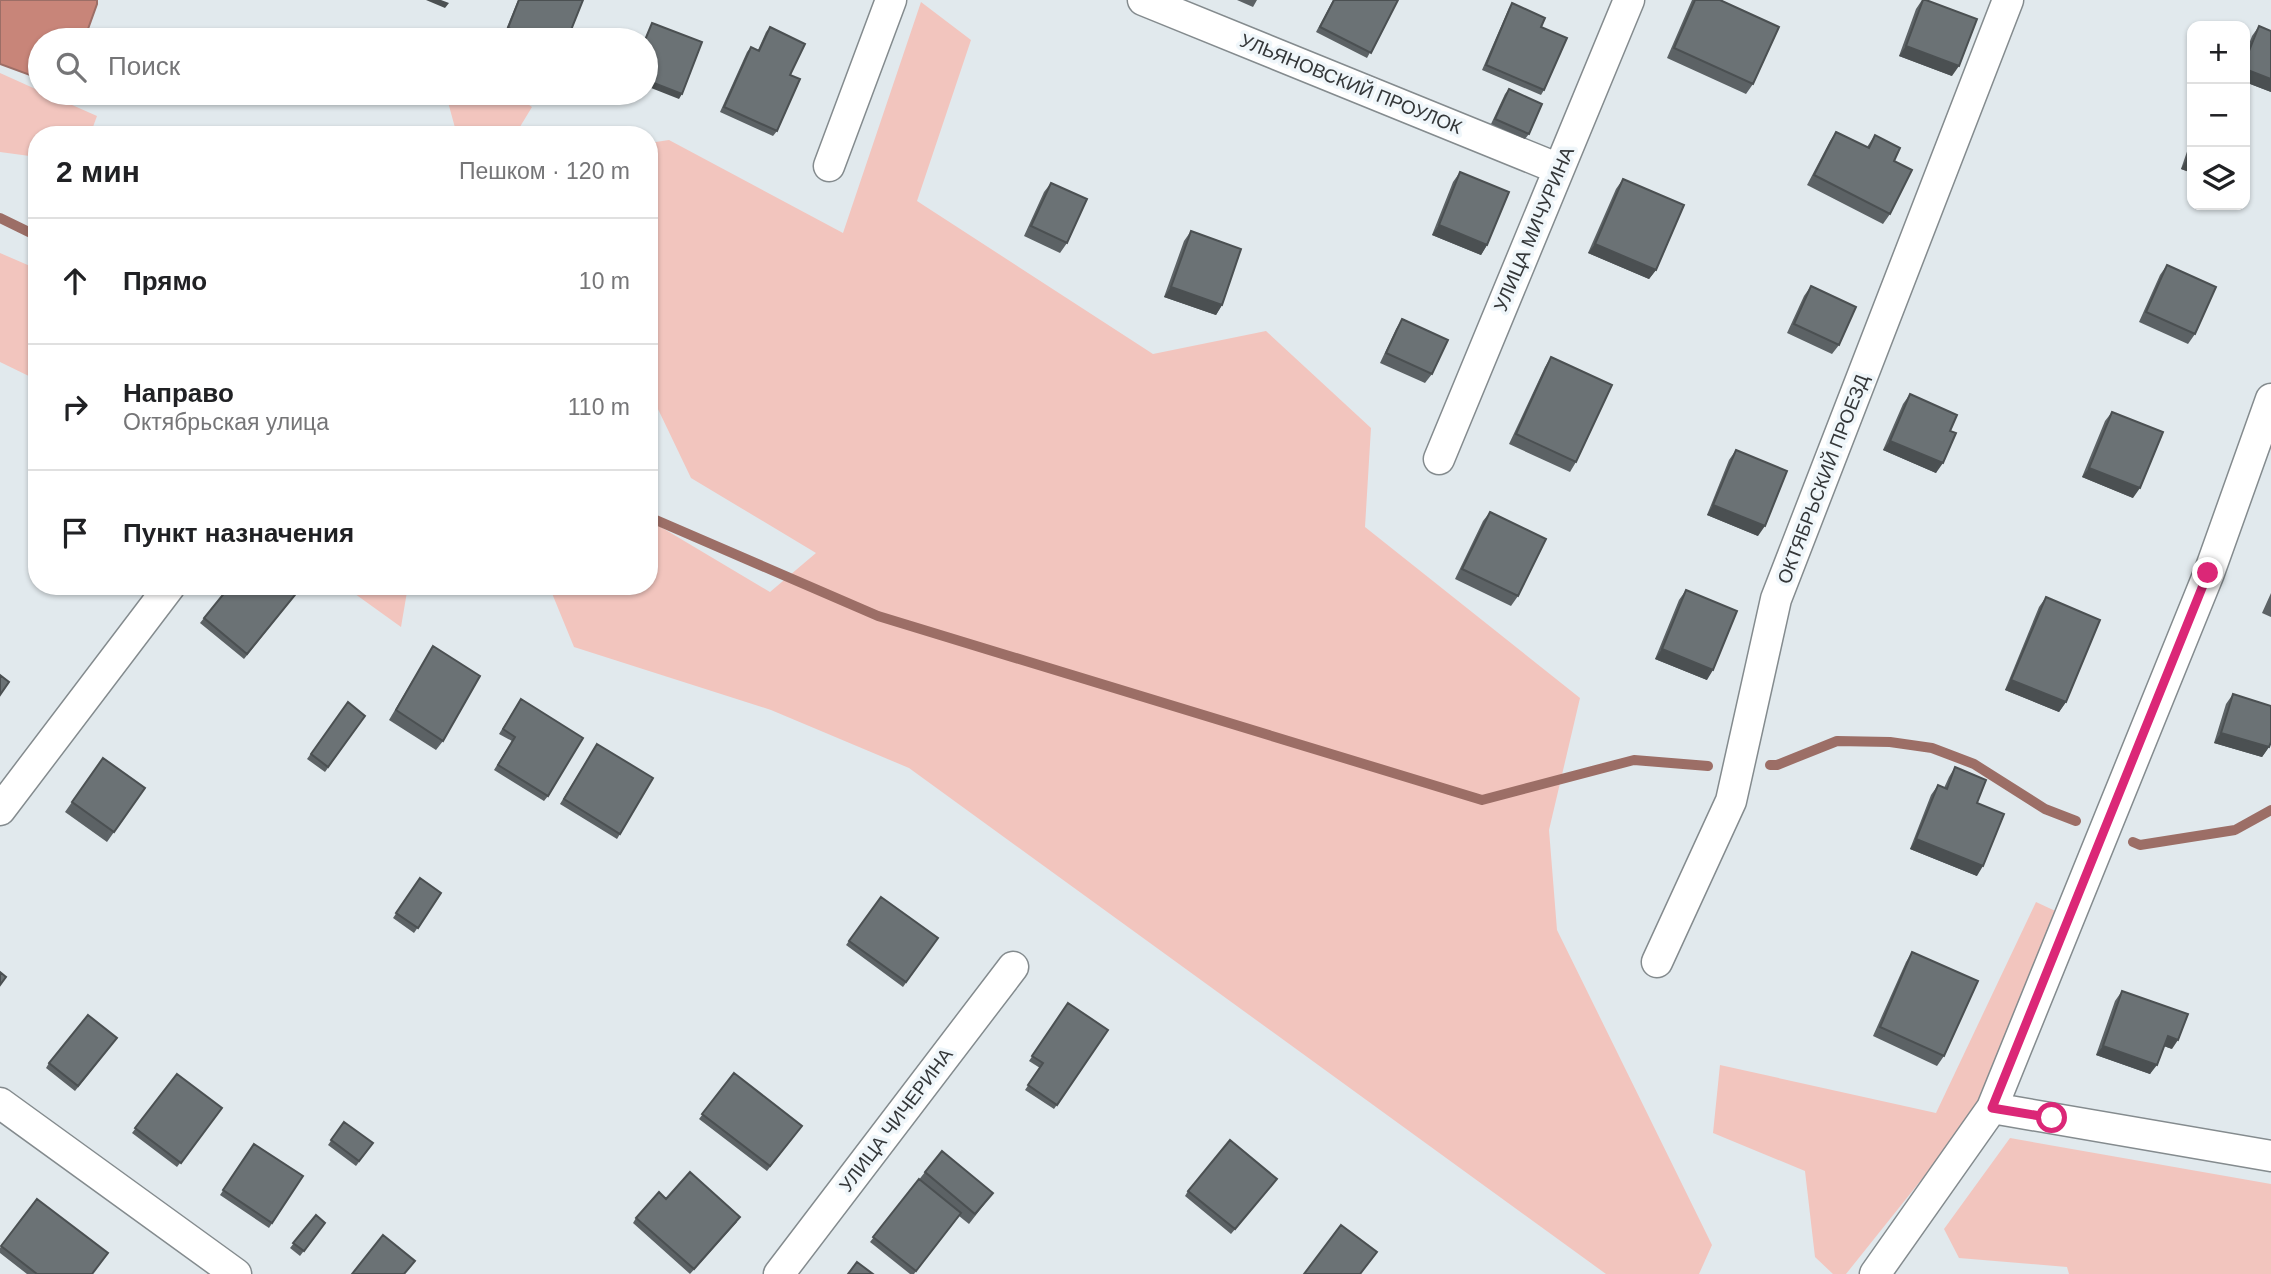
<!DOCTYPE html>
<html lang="ru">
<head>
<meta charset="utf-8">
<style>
	:root { --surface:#fff; --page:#f6f6f6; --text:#202124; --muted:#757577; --line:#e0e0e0 }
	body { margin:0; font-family:Arial,sans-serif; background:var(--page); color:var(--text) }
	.controls { position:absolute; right:21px; top:21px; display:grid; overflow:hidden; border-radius:14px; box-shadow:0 2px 5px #0004 }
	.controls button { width:63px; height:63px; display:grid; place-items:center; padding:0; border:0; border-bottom:2px solid var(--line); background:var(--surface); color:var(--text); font:35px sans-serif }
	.stop { position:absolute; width:21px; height:21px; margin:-16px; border:5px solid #db2777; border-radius:50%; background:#fff }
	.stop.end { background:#db2777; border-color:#fff; box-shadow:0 2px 7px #0008 }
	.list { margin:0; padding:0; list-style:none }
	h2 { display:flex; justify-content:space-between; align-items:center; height:91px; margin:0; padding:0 28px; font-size:30px }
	h2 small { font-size:23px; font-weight:400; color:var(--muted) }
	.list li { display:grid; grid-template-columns:46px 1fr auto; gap:21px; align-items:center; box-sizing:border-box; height:126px; padding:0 28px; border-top:2px solid var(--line) }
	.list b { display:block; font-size:26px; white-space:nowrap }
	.list p { margin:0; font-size:23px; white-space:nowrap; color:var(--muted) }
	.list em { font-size:23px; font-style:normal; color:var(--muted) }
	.icon { flex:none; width:38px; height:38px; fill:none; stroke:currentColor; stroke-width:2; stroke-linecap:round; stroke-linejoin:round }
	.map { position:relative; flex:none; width:2271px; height:1274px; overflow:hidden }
	.search { position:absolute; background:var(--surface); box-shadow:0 2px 5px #0004; left:28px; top:28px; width:630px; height:77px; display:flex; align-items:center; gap:18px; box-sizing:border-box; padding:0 24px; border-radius:38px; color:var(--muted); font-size:26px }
	.panel { position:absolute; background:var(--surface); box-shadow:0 2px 5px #0004; left:28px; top:126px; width:630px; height:469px; border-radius:28px }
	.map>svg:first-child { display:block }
	.green { fill:#f2c5be }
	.water { fill:#c88579; stroke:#9c6e66; stroke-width:2 }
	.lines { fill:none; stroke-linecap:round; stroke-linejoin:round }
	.stream { stroke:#9c6e66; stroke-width:10 }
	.street-casing { stroke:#848b8e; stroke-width:33 }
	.street { stroke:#fff; stroke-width:30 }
	.wall { fill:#5c6265 }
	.shaded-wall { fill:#4b5052 }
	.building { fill:#6b7275; stroke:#4b5052; stroke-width:2 }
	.route { stroke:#db2777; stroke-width:9 }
	.labels { text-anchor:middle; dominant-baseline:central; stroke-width:7; stroke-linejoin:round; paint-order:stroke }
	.street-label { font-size:19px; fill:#343739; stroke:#eff6fa }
</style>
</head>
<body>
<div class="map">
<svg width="2271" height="1274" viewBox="0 0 2271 1274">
	<rect width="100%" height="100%" fill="#e1e9ed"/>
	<path class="green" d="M921,2l50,38 -54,161 236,153 113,-23 105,97 -6,99 215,171 -31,132 8,100 155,315 -13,29h-93l-697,-506 -138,-58 -197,-63 -25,-61h100v-66l121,72 46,-39 -125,-75 -34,-71 -8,-6v-258l20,-3 174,93z
		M0,73l40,18v2h5l52,23 -7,19h-53v22l-37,-5z
		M458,93h54l20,14 -17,28h-58l-9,-33z
		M0,253l37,16v111l-37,-18z
		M344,586h64l-7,41z
		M2036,902l28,13 -94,204 -124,155h-13l-18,-17 -10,-86 -92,-38 7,-68 216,48z
		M2010,1138l261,46v90h-202l-2,-7 -108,-9 -15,-29z"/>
	<path class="water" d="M0,0h97v4l-13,36h-44v37l-2,1 -38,-14z"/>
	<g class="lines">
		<path class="stream" d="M0,218l37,18
			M649,517l229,99 604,184 152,-40 74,6
			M1770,765h7l60,-24 53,1 42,6 42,16 71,45 31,12
			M2133,842l7,3 95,-15 36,-20"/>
		<defs>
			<path id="street" d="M1143,0l416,169
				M829,166l62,-166
				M1439,459l190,-459
				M0,810l170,-224
				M1657,962l74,-161 45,-202 232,-599
				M0,1103l236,171
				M1992,1108l279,48
				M779,1274l234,-307
				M1875,1274l117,-166 217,-535 62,-174"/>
		</defs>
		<use href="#street" class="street-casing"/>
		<use href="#street" class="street"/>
	</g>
	<path class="wall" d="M518,0h65l-78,32z
		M1237,0h20l-4,7z
		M1333,0h65l-31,58 -51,-26z
		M1692,0h28l33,84 -7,10 -79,-36z
		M1922,0l30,76 -53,-20 17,-47z
		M1512,3l29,24 3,63 -3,5 -59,-25 27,-62z
		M2259,26l12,66 -26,-10v-28l7,-18z
		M770,27l20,48 -13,56 -4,5 -53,-24 27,-60 4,-5 7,3 8,-18z
		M1509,89l20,45 -4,5 -34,-15 14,-30z
		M1836,132l31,15 8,-12 19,26 -4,53 -7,10 -76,-39 23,-44z
		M2192,137v36l-11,-4z
		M1460,172l27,73 -6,10 -49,-20 21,-53z
		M1623,179l33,91 -7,9 -61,-26 28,-64z
		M1051,183l16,60 -7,10 -36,-17 20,-44z
		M1191,231l31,74 -6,10 -52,-18 20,-56z
		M2167,265l28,69 -7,10 -49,-22 21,-47z
		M1811,286l28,59 -7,9 -45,-21 17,-37z
		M1402,319l30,55 -7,9 -45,-20 16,-34z
		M1551,357l25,105 -6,10 -61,-28 36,-77z
		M1910,394l40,37 -14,42 -53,-23 20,-46z
		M2112,412l21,86 -51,-21 23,-56z
		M1736,450l22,86 -51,-21 22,-55z
		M1490,512l28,84 -7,10 -56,-27 28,-58z
		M1686,590l21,90 -52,-21 24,-59z
		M2271,593v24l-9,-4z
		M295,595l-51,64 -44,-36 4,-5z
		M2046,597l20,105 -7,10 -54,-22 34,-83z
		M433,646l10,95 -7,9 -47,-30z
		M2233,694l36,53 -7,10 -48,-14 12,-39z
		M521,699l27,97 -4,5 -50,-31 18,-29 -13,-7z
		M348,702l17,14 -40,56 -18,-13z
		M594,749l26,85 -3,5 -57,-35z
		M103,758l42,30 -38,54 -42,-30z
		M1955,767l22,36v73l-67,-27 21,-54 7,-10 6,3 5,-11z
		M420,878l21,15 -27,40 -21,-15z
		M881,897l57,41 -35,49 -57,-42z
		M1912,952l32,104 -7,10 -64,-30 33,-74z
		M2122,991l50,58 -8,-3 -14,28 -54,-19 19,-54z
		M1068,1003l40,27 -54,79 -29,-19 15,-22 -11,-7z
		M117,1038l-42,53 -29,-23 3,-5z
		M734,1073l68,53 -35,45 -68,-52z
		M177,1074l45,34 -45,59 -45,-34z
		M344,1122l29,21 -17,23 -28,-21z
		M254,1144l49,32 -34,52 -49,-33z
		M925,1172l68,21 -24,31 -10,-8 -45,58h-4l-40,-32z
		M1273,1184l-42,50 -46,-38 3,-5z
		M37,1199l55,75h-65l-27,-21v-5z
		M666,1199l71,23 -47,52 -57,-51 3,-5z
		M316,1215l9,8 -25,33 -10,-8z"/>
	<path class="shaded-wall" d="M426,0h15l8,3 -4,5z
		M508,28l32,12h-16l-19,-8z
		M1906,46l53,20 -7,10 -53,-20z
		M2245,69l26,10v13l-26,-10z
		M646,80l36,14 -3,5 -33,-13z
		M2187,159l5,2v12l-11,-4z
		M1439,225l48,20 -6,10 -49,-20z
		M1595,244l61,26 -7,9 -61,-26z
		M1171,287l51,18 -6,10 -52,-18z
		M1890,441l53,22 -7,10 -53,-23z
		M2089,468l51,20 -7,10 -51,-21z
		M1713,505l52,21 -7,10 -51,-21z
		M1662,649l51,21 -6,10 -52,-21z
		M2011,680l55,22 -7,10 -54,-22z
		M2221,733l48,14 -7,10 -48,-14z
		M1916,839l67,27 -6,10 -67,-27z
		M2168,1036l10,4 -6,9 -11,-4z
		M2103,1046l54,19 -7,9 -54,-19z"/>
	<path class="building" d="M519,0h64l-16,40h-27l-32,-12z
		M1334,0h64l-27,53 -51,-26z
		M1695,0h25l59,27 -26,57 -79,-36z
		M1923,0h3l51,19 -18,47 -53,-20z
		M1512,3l33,15 -4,9 26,11 -23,52 -58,-25z
		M652,23l50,19 -20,52 -36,-14 -1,-40z
		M2259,26l12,5v48l-26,-10v-8z
		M770,27l35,17 -15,31 10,4 -23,52 -53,-24 27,-60 8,4z
		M1509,89l33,15 -13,30 -34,-15z
		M1836,132l33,16 6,-13 25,13 -6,13 18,9 -22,44 -76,-39z
		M2192,146v15l-5,-2z
		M1460,172l49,20 -22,53 -48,-20z
		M1623,179l61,26 -28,65 -61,-26z
		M1051,183l36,16 -20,44 -36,-17z
		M1191,231l50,18 -19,56 -51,-18z
		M2167,265l49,22 -21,47 -49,-22z
		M1811,286l45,21 -17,38 -45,-21z
		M1402,319l46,21 -16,34 -46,-21z
		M1551,357l61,28 -36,77 -60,-28z
		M1910,394l47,21 -7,16 6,2 -13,30 -53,-22z
		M2112,412l51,20 -23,56 -51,-20z
		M1736,450l51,21 -22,55 -52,-21z
		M1490,512l56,27 -28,57 -56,-27z
		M230,586h54l11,9 -48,59 -43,-36z
		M1686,590l51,21 -24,59 -51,-21z
		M2046,597l54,23 -34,82 -55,-22z
		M433,646l47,30 -37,65 -47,-31z
		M0,675l9,7 -9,13z
		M2233,694l38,12v36l-2,5 -48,-14z
		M521,699l62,39 -35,58 -50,-31 17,-28 -12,-8z
		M348,702l17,14 -37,51 -17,-13z
		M597,744l56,34 -33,56 -56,-35z
		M103,758l42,30 -31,44 -42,-30z
		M1955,767l31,13 -9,23 27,11 -21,52 -67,-27 22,-54 9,4z
		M420,878l21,15 -23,35 -22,-15z
		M881,897l57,41 -32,44 -57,-41z
		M1912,952l66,29 -34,75 -64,-29z
		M0,972l6,5 -6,8z
		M2122,991l66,23 -10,26 -10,-4 -11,29 -54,-19z
		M1068,1003l40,27 -51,75 -29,-20 15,-22 -11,-7z
		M88,1015l29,23 -39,48 -29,-23z
		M734,1073l68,53 -32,40 -68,-52z
		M177,1074l45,34 -41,55 -46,-35z
		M344,1122l29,21 -14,18 -28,-21z
		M1230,1140l47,39 -42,50 -47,-38z
		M254,1144l49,32 -31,47 -49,-33z
		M942,1151l51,42 -18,21 -50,-42z
		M690,1172l50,45 -46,52 -58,-51 23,-26 7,7z
		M919,1179l42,34 -45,58 -43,-34z
		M37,1199l71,54 -16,21h-55l-36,-28z
		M316,1215l9,8 -21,28 -11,-8z
		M1341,1225l36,27 -17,22h-56z
		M383,1235l32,26 -11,13h-52z
		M857,1262l16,12h-25z"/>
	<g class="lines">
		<path class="route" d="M2052,1118l-60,-10 216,-535"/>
	</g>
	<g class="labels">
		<g class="street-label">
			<text transform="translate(1351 84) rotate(22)">УЛЬЯНОВСКИЙ ПРОУЛОК</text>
			<text transform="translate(1534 229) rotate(-67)">УЛИЦА МИЧУРИНА</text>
			<text transform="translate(1823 479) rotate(-69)">ОКТЯБРЬСКИЙ ПРОЕЗД</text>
			<text transform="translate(896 1120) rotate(-53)">УЛИЦА ЧИЧЕРИНА</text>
		</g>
	</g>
</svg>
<div class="controls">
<button>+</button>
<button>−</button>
<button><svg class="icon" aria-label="layers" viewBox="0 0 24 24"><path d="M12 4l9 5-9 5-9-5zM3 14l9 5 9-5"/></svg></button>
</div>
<div class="stop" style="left:2052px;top:1118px"></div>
<div class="stop end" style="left:2208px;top:573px"></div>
<div class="search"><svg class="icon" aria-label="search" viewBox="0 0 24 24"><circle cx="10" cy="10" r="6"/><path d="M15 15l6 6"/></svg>Поиск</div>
<section class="panel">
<h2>2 мин<small>Пешком · 120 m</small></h2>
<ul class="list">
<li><svg class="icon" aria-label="ahead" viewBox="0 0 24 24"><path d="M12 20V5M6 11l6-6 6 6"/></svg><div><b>Прямо</b></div><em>10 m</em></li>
<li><svg class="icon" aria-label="right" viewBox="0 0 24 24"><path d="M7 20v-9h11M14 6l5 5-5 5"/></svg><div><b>Направо</b><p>Октябрьская улица</p></div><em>110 m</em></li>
<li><svg class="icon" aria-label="arrive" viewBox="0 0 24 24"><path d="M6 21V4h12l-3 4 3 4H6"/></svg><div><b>Пункт назначения</b></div></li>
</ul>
</section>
</div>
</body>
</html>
